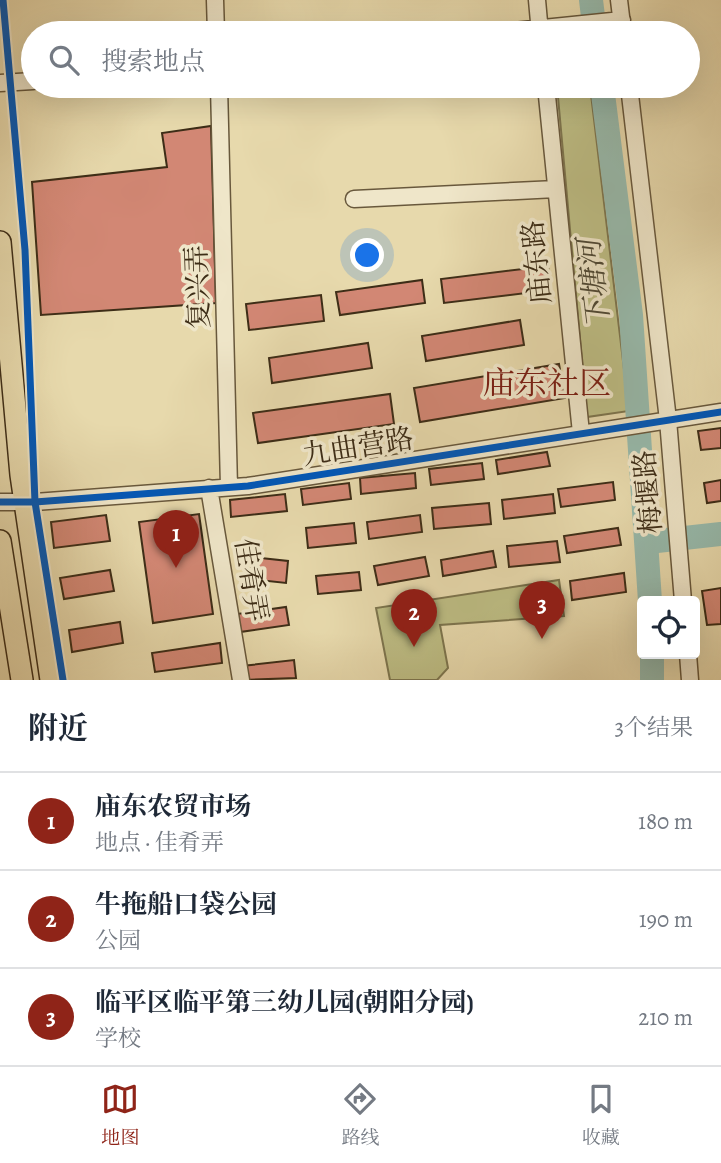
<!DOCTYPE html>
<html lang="zh">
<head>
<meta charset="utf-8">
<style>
	:root { --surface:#fff; --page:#f6f6f7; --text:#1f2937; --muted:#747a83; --line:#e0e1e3; --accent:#8f2418 }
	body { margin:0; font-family:Alegreya,"Noto Serif SC",serif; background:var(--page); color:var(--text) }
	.controls { position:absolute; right:21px; bottom:21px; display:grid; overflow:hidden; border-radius:7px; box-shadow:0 7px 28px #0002 }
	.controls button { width:63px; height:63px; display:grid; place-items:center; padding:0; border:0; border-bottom:2px solid var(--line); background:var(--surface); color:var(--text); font:35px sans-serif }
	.you { position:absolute; left:368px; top:256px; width:24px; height:24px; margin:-18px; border:5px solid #fff; border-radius:50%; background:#1a73e8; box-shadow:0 0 0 10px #1a73e833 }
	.badge { display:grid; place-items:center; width:46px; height:46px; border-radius:50%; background:var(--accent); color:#fff; font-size:23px; font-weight:700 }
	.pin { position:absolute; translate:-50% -58px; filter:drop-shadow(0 2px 4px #0008) }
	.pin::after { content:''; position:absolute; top:37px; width:24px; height:21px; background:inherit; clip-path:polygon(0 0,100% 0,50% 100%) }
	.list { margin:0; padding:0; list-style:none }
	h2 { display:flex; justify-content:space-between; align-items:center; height:91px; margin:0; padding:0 28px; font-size:30px }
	h2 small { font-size:23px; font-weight:400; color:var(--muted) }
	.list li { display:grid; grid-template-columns:46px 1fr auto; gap:21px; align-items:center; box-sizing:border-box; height:98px; padding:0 28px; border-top:2px solid var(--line) }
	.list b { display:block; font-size:26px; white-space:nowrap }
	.list p { margin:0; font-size:23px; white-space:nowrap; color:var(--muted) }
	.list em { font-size:23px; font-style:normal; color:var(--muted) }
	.icon { flex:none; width:38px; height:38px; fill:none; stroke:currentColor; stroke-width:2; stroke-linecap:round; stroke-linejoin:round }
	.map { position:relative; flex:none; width:721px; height:680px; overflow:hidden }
	.search { position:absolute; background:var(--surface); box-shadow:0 7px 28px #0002; left:21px; right:21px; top:21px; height:77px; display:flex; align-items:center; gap:18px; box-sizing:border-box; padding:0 24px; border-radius:38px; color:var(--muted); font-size:26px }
	.sheet { height:385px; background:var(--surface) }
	nav { display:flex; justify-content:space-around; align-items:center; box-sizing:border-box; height:98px; border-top:2px solid var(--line); background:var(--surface); font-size:19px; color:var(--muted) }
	nav a { display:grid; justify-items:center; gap:4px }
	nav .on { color:var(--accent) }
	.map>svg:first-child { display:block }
	.green { fill:#bdbd84; stroke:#7d754e; stroke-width:2 }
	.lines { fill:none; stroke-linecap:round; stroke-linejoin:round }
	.river { stroke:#97baac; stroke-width:24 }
	.building { fill:#d28774; stroke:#3d2d17; stroke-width:2 }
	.minor-casing { stroke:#68583c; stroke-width:19 }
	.major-casing { stroke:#3d2d17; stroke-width:24 }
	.minor { stroke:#efe6c9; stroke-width:16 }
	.major { stroke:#e7d9ac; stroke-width:21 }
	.cycleway-casing { stroke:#efe6c9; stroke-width:11 }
	.cycleway { stroke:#0057b8; stroke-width:7 }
	.labels { text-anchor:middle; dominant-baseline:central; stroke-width:7; stroke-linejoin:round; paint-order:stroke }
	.street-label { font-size:28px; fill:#3d2d17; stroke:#efe6c9 }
	.water-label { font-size:30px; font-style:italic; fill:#4f4935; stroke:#efe6c9 }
	.quarter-label { font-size:32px; fill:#7a1f14; stroke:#efe6c9 }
</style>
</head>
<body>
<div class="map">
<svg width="721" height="680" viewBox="0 0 721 680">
	<rect width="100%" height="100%" fill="#e7d9ac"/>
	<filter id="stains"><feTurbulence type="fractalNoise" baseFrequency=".00286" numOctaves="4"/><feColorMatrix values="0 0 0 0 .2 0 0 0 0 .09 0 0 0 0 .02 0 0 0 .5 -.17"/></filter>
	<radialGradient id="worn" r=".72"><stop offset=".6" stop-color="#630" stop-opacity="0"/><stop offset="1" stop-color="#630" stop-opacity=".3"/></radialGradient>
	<path class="green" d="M557,86h33l39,325 -42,6z
		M559,580l5,36 -124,9 8,43 -11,12h-47l-14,-72z"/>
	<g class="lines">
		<path class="river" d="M591,0l4,33
			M602,86l29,229 19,286
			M648,542l73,-8
			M652,654v26"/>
	</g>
	<path class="building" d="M211,126l5,177 -175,12 -9,-133 135,-15 -5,-34z
		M548,266l3,24 -107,13 -3,-24z
		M422,280l3,23 -85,12 -4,-23z
		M321,295l3,26 -75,9 -3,-26z
		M520,320l4,25 -98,16 -4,-25z
		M368,343l4,25 -100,15 -3,-25z
		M559,364l6,34 -145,24 -6,-34z
		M390,394l4,30 -136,19 -5,-30z
		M721,428v20l-20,2 -3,-19z
		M547,452l3,14 -52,8 -2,-14z
		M482,463l2,16 -53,6 -2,-16z
		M415,473l1,15 -55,6 -1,-16z
		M721,480v21l-14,2 -3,-20z
		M613,482l2,18 -54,7 -3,-18z
		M349,483l2,16 -48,6 -2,-16z
		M285,494l2,17 -56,6 -1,-17z
		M553,494l2,19 -51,6 -2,-19z
		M489,503l2,21 -57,5 -2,-21z
		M199,514l14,100 -60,9 -14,-101z
		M106,515l4,26 -56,7 -3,-26z
		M420,515l2,17 -53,7 -2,-17z
		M354,523l2,20 -48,5 -2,-20z
		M618,528l3,17 -54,8 -3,-17z
		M557,541l3,21 -51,5 -2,-21z
		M493,551l3,16 -53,9 -2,-16z
		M252,557l36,4 -2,22 -36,-4z
		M425,557l4,19 -51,9 -4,-19z
		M110,570l4,21 -50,8 -4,-21z
		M359,572l2,18 -43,4 -2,-18z
		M624,573l2,19 -54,8 -2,-19z
		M721,588v36l-14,1 -5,-34z
		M286,607l3,18 -49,7 -3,-18z
		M120,622l3,21 -51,9 -3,-22z
		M220,643l2,20 -67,9 -3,-19z
		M294,660l2,18 -52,2 -2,-14z"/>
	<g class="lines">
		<defs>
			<path id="minor" d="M215,0l1,33
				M537,0l3,33
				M619,0l4,33
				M493,33l129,-13
				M0,83l33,-2
				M219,86l10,401
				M546,86l35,347
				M629,86l39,334 15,181
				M354,199l202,-10
				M209,488l32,192
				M0,502h35l213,-16 473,-74
				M688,654l2,26"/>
			<path id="major" d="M0,242l21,233 30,205
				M0,541l22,139"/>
		</defs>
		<use href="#minor" class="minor-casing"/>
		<use href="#major" class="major-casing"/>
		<use href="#minor" class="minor"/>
		<use href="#major" class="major"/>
		<defs>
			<path id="cycleway" d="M3,0l22,250 10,252 28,178
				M0,502h35l213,-16 473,-74"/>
		</defs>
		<use href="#cycleway" class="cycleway-casing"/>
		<use href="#cycleway" class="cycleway"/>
	</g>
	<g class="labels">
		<g class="street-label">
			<text transform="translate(537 262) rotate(-96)">庙东路</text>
			<text transform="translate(198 287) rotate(-92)">复兴弄</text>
			<text transform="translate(358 447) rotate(-9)">九曲营路</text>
			<text transform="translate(648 492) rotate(-95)">梅堰路</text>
			<text transform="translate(251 580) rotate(81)">佳肴弄</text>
		</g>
		<g class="water-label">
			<text transform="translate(594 284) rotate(-97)">下塘河</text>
		</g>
		<g class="quarter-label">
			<text x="547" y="383">庙东社区</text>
		</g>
	</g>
	<rect width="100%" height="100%" filter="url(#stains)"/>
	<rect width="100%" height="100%" fill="url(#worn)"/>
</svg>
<div class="controls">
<button><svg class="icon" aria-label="locate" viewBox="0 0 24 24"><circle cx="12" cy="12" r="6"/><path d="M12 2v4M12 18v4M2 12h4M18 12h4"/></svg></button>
</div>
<div class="you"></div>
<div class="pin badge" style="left:176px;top:568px">1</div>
<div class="pin badge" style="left:414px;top:647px">2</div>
<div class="pin badge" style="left:542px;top:639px">3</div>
<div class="search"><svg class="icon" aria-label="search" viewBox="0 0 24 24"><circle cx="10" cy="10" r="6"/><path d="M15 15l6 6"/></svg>搜索地点</div>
</div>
<section class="sheet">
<h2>附近<small>3个结果</small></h2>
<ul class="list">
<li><span class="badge">1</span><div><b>庙东农贸市场</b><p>地点 · 佳肴弄</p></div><em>180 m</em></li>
<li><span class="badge">2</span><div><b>牛拖船口袋公园</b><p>公园</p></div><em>190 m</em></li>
<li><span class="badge">3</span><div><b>临平区临平第三幼儿园(朝阳分园)</b><p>学校</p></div><em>210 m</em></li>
</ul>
</section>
<nav>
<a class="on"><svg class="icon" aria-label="map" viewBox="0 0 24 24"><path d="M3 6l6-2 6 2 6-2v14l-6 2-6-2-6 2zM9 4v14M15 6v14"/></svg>地图</a>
<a><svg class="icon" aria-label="directions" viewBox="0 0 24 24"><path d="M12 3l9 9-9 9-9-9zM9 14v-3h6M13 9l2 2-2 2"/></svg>路线</a>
<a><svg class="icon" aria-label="saved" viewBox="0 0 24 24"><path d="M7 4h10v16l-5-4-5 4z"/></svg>收藏</a>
</nav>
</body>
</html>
